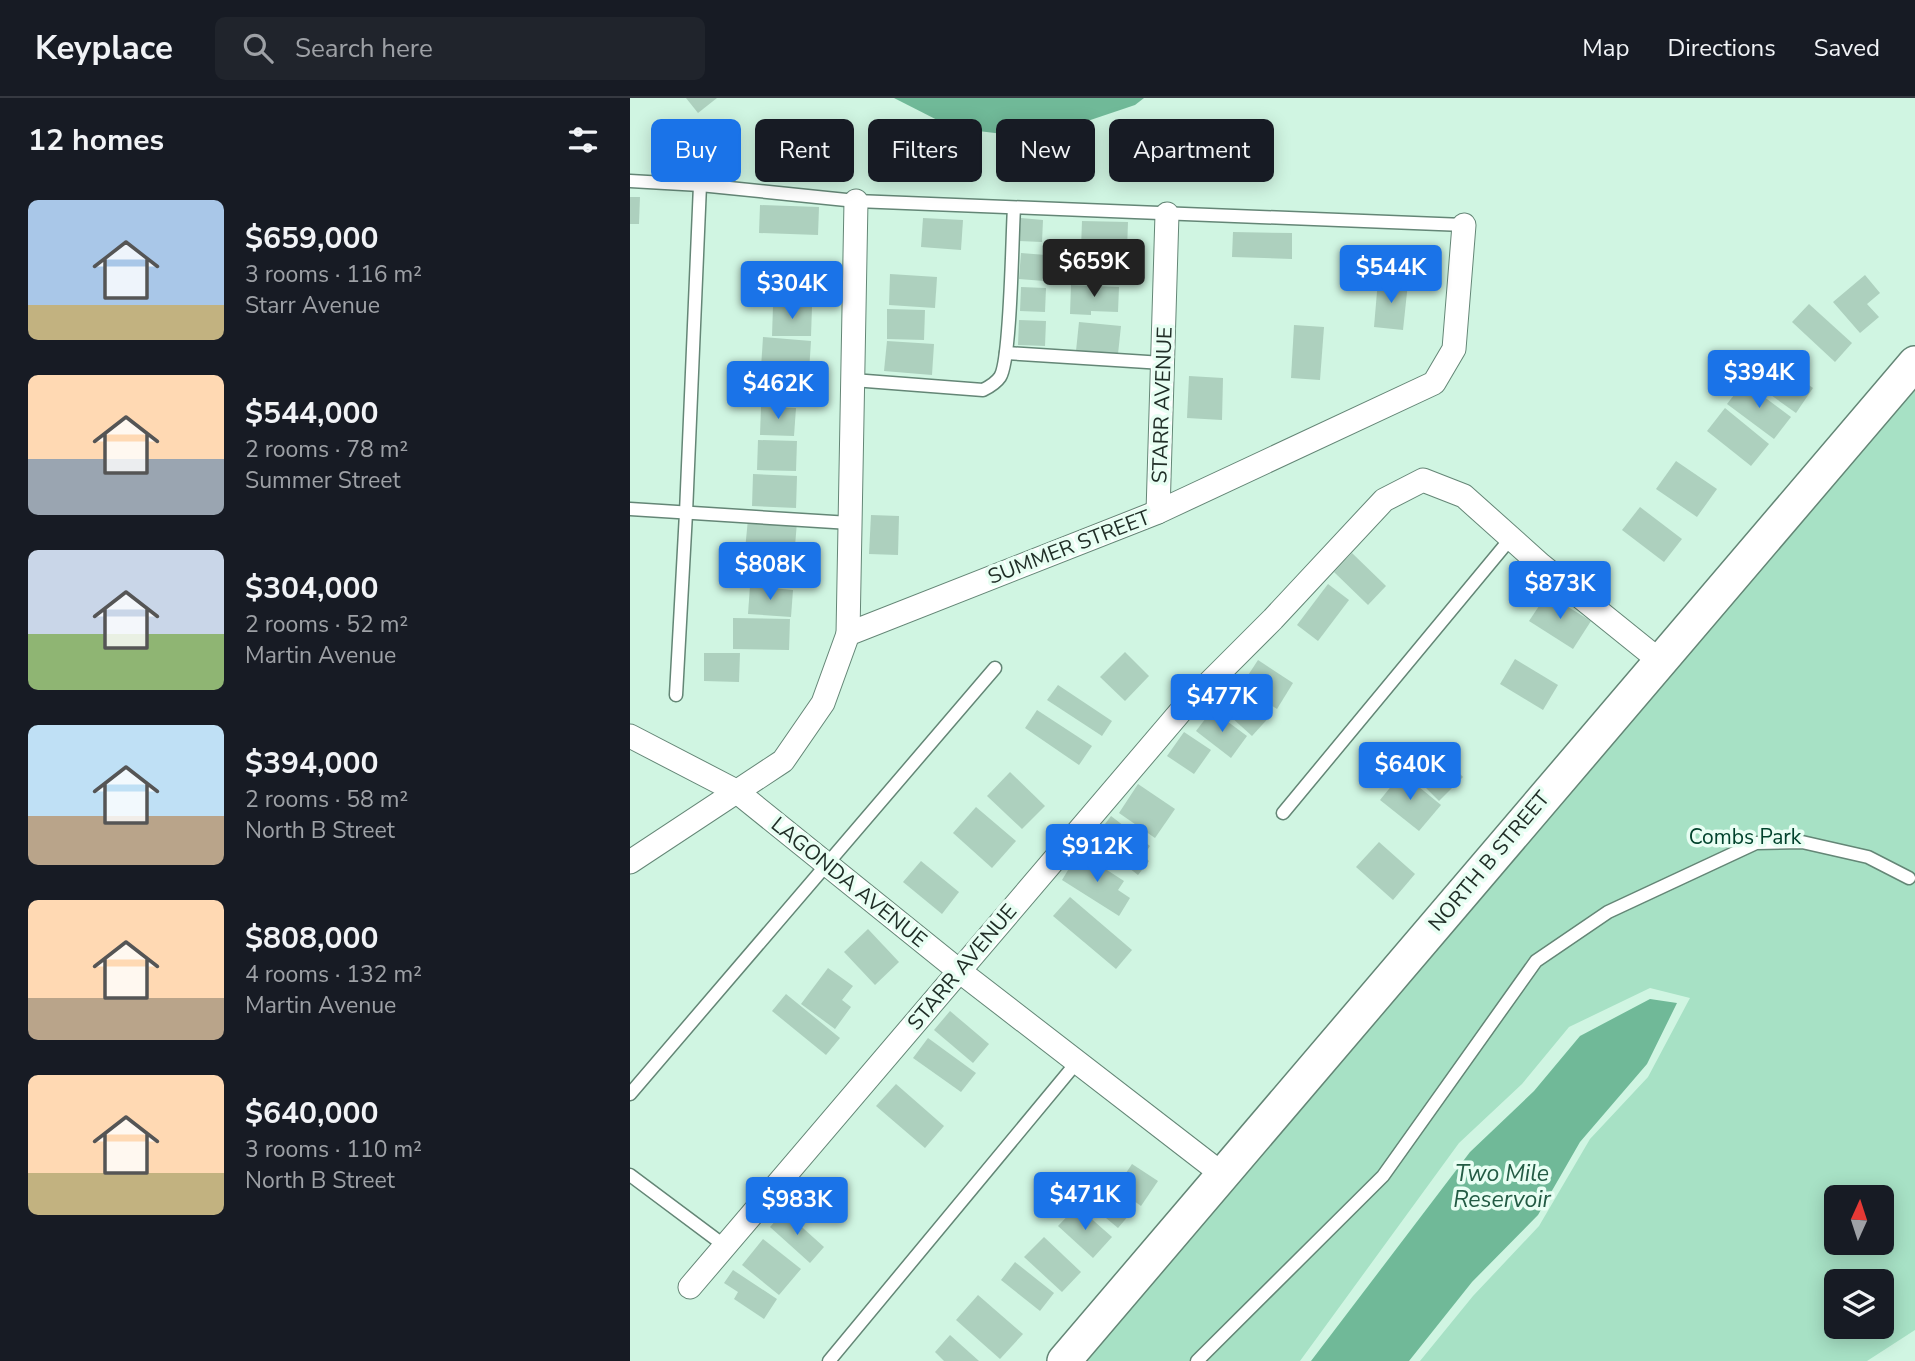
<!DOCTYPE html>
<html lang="en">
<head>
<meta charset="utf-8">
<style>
	body { margin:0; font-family:"Nunito Sans",sans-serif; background:#20242c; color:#f1f3f6; height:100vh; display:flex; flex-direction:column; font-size:26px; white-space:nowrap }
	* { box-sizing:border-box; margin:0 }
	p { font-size:23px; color:#9ea1a6 }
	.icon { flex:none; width:38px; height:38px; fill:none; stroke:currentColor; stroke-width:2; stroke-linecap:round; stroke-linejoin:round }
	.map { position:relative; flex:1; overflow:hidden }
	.sheet { display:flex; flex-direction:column; background:#171b24; width:630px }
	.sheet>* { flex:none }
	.banner { position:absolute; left:21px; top:21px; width:665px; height:63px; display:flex; gap:14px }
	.needle { width:46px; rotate:3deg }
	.controls { position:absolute; left:1194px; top:1087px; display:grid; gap:14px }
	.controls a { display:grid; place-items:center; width:70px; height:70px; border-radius:10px; background:#171b24; box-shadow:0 4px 18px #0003; font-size:35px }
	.price { position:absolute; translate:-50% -60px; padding:0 16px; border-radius:7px; background:#1a73e8; color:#fff; font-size:23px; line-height:46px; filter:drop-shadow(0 2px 4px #0008) }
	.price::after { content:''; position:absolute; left:50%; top:42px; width:21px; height:16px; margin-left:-10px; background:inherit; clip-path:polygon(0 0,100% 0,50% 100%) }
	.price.on { background:#222; color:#fff }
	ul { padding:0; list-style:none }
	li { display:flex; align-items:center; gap:21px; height:175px; padding:0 28px }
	li span { display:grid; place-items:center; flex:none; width:196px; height:140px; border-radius:10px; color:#555 }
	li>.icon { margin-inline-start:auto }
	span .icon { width:84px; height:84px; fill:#fffc; stroke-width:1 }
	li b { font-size:30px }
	h2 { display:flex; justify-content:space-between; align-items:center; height:84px; padding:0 28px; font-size:30px }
	.tag { padding:0 24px; border-radius:10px; background:#171b24; box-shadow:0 4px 18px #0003; font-size:24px; line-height:63px }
	.tag.on { background:#1a73e8; color:#fff }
	header { display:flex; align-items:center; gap:42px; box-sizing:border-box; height:98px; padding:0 35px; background:#171b24; border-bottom:2px solid #363941 }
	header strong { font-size:33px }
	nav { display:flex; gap:38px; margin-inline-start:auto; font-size:24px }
	.search { width:490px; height:63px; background:#20242c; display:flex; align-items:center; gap:18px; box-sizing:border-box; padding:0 24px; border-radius:10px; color:#9ea1a6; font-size:26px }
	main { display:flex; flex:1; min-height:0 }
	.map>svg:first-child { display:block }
	.green { fill:#a7e1c5; fill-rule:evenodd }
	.water { fill:#70b998 }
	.building { fill:#add0be }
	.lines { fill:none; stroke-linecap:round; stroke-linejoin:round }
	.lane-casing { stroke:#648676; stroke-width:15 }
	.street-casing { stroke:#648676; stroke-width:25 }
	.secondary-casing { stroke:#648676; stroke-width:36 }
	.lane { stroke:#fff; stroke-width:12 }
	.street { stroke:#fff; stroke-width:23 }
	.secondary { stroke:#fff; stroke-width:33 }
	.labels { text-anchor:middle; stroke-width:7; stroke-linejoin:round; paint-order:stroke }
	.street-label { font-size:21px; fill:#202e27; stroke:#e8fef3 }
	.park-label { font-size:21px; fill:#01422c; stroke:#e8fef3 }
	.water-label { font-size:23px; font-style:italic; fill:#235b44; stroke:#e8fef3 }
</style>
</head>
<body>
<header>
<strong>Keyplace</strong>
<div class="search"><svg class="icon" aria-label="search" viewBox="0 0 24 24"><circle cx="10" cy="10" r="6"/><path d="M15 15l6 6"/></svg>Search here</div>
<nav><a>Map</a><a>Directions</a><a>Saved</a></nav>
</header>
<main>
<section class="sheet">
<h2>12 homes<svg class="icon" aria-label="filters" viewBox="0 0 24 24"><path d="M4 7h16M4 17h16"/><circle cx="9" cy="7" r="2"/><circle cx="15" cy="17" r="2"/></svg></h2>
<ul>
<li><span style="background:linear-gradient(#a9c7e8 75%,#c2b280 0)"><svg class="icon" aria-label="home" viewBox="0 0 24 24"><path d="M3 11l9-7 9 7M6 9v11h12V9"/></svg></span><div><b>$659,000</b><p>3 rooms · 116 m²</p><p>Starr Avenue</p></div></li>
<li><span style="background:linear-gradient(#ffd9b3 60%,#9aa5b1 0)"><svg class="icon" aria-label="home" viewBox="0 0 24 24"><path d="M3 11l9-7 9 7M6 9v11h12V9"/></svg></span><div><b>$544,000</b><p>2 rooms · 78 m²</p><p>Summer Street</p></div></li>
<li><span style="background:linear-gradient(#c9d6e8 60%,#8fb573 0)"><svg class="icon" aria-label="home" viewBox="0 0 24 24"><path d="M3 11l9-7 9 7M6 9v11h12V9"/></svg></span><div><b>$304,000</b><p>2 rooms · 52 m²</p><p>Martin Avenue</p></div></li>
<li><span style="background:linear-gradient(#bfe0f5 65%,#b9a48a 0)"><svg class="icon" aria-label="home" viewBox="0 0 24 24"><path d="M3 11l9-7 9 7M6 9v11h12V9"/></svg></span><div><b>$394,000</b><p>2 rooms · 58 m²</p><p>North B Street</p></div></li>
<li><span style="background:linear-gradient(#ffd9b3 70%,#b9a48a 0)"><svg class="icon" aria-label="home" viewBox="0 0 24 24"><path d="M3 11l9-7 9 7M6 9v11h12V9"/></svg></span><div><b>$808,000</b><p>4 rooms · 132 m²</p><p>Martin Avenue</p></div></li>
<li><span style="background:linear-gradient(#ffd9b3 70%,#c2b280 0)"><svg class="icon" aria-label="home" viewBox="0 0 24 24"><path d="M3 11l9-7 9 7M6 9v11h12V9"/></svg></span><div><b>$640,000</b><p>3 rooms · 110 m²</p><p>North B Street</p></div></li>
</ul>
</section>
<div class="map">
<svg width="1285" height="1263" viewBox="0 0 1285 1263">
	<rect width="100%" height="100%" fill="#d0f5e2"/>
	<path class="green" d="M 1285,278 L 1285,1232 L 1237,1263 L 790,1263 L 843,1198 L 909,1128 L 960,1041 L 1018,979 L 1060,900 L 1020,890 L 939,929 L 892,986 L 829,1045 L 670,1263 L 447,1263 ZM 1206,1099 L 1251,1099 L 1251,1144 L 1206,1144 ZM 1206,1183 L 1251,1183 L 1251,1228 L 1206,1228 Z"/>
	<g class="water">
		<path d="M 264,0 L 514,0 L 505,7 L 407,40 L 323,30 Z"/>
		<path d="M 1020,901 L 1047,905 L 1017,966 L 950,1044 L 908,1117 L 842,1184 L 779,1263 L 681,1263 L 840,1054 L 904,993 L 950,938 Z"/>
	</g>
	<g class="building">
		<path d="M 56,0 L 87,0 L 68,15 Z"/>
		<path d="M 0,99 L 10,99 L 9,126 L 0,126 Z"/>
		<path d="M 130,107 L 189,109 L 188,137 L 129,135 Z"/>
		<path d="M 293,120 L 333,122 L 331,152 L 291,149 Z"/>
		<path d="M 391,120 L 413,122 L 412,144 L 389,143 Z"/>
		<path d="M 452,123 L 498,124 L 497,152 L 451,150 Z"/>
		<path d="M 603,134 L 662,135 L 662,161 L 602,159 Z"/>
		<path d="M 391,155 L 416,157 L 414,183 L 389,181 Z"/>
		<path d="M 444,155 L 495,157 L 494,182 L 443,181 Z"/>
		<path d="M 132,172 L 185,173 L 185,192 L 160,191 L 160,202 L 132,201 Z"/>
		<path d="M 260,176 L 307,179 L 305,210 L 259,207 Z"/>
		<path d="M 1235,177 L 1250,195 L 1237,206 L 1249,219 L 1230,235 L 1203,204 Z"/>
		<path d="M 748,182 L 778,185 L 773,232 L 744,229 Z"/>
		<path d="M 441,187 L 489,189 L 488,214 L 461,213 L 461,217 L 440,216 Z"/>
		<path d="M 391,189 L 416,190 L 415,214 L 390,213 Z"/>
		<path d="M 1179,206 L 1222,245 L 1205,264 L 1162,224 Z"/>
		<path d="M 143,208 L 182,209 L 181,238 L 142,238 Z"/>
		<path d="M 257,211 L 295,212 L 294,242 L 257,241 Z"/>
		<path d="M 389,222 L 416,223 L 415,248 L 388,247 Z"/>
		<path d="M 449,224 L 491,228 L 488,256 L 446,253 Z"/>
		<path d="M 664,227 L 694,229 L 690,282 L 661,280 Z"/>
		<path d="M 133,239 L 181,243 L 179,274 L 131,270 Z"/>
		<path d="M 257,243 L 304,246 L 302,277 L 254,273 Z"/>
		<path d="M 1134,256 L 1183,290 L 1166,315 L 1117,280 Z"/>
		<path d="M 134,274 L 178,275 L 177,305 L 133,303 Z"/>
		<path d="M 559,278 L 593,280 L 592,322 L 557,320 Z"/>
		<path d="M 1114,284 L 1161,319 L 1144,341 L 1097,306 Z"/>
		<path d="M 131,309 L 166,310 L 164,338 L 130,337 Z"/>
		<path d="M 1095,310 L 1139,346 L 1121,368 L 1077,333 Z"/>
		<path d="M 128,342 L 167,343 L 166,373 L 127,372 Z"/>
		<path d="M 1046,363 L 1087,391 L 1067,419 L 1026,391 Z"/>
		<path d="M 123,376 L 167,378 L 166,410 L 122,408 Z"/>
		<path d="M 1010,409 L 1052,441 L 1034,464 L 992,432 Z"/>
		<path d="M 241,417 L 269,418 L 268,457 L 239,456 Z"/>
		<path d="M 118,421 L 167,424 L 165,448 L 154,447 L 154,454 L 115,452 Z"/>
		<path d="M 722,455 L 756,488 L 738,507 L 704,474 Z"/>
		<path d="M 123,457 L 164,457 L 164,486 L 111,486 L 111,469 L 123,468 Z"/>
		<path d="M 698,486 L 719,502 L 688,543 L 667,527 Z"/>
		<path d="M 120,488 L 163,492 L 161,519 L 118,516 Z"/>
		<path d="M 917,496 L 961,523 L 943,551 L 899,523 Z"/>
		<path d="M 103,520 L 160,521 L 159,552 L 103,551 Z"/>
		<path d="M 495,554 L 519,578 L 495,603 L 470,579 Z"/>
		<path d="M 74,555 L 110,555 L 109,584 L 74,583 Z"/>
		<path d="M 885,561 L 928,587 L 913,612 L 870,586 Z"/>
		<path d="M 628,562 L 663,585 L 647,611 L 611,588 Z"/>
		<path d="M 428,587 L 482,623 L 472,638 L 417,602 Z"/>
		<path d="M 609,587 L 642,616 L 622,638 L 590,609 Z"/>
		<path d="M 407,612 L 462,648 L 449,667 L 395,630 Z"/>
		<path d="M 582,612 L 617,638 L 601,660 L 566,633 Z"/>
		<path d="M 554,634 L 581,652 L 564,676 L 537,658 Z"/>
		<path d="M 799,644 L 833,679 L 809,703 L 775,669 Z"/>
		<path d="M 380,674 L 415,708 L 392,731 L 357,698 Z"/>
		<path d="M 772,675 L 811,707 L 789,733 L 750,702 Z"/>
		<path d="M 508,686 L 545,711 L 525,740 L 489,715 Z"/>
		<path d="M 346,709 L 386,743 L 362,770 L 323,735 Z"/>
		<path d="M 481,718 L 520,748 L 513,758 L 519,763 L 508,777 L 463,742 Z"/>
		<path d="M 749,744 L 785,776 L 763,802 L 726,769 Z"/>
		<path d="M 449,754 L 494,783 L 488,792 L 500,800 L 489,818 L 432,782 Z"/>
		<path d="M 291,763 L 329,794 L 312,816 L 273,784 Z"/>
		<path d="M 440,799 L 502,852 L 486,871 L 423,818 Z"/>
		<path d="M 238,831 L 269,864 L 245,887 L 214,854 Z"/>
		<path d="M 198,870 L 223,888 L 212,902 L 221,909 L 205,931 L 171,906 Z"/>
		<path d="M 156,896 L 210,940 L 196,957 L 142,913 Z"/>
		<path d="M 320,913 L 359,946 L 343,965 L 304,932 Z"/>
		<path d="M 298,940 L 346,975 L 331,994 L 283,960 Z"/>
		<path d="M 266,986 L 314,1028 L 295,1050 L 246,1008 Z"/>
		<path d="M 502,1066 L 528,1083 L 511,1108 L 486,1090 Z"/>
		<path d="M 485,1093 L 505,1110 L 488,1130 L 458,1105 L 466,1096 L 476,1104 Z"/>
		<path d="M 447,1108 L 482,1139 L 463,1160 L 428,1128 Z"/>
		<path d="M 154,1113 L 194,1149 L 180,1165 L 140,1129 Z"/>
		<path d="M 414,1139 L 451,1174 L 432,1194 L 394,1159 Z"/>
		<path d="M 133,1141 L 171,1171 L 149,1197 L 112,1167 Z"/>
		<path d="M 385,1164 L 424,1195 L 410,1213 L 371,1182 Z"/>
		<path d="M 103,1172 L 147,1201 L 134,1221 L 104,1201 L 108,1194 L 94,1185 Z"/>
		<path d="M 348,1197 L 393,1236 L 370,1261 L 326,1222 Z"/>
		<path d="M 320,1237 L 349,1263 L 314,1263 L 305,1254 Z"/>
	</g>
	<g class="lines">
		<g class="lane-casing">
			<g id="lane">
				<path d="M 0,83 L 70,87 L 226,103 L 834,127"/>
				<path d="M 376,255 L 533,265"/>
				<path d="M 223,282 L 353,292 C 359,289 366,285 370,279 C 381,263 382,138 384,110"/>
				<path d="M 0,411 L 220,425"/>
				<path d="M 46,597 L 56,415 L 70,87"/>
				<path d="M 653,715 L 881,440"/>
				<path d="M 0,996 L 365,570"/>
				<path d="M 0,1077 L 95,1148"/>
				<path d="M 199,1263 L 447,964"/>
				<path d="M 567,1263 L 753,1078 L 906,863 L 978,814 L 1126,745 L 1172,744 L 1238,759 L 1279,780"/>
			</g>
		</g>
		<g class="street-casing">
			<g id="street">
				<path d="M 528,414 L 537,116"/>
				<path d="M 218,536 L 226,103"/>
				<path d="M 0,638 L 106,693 L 328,872 L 592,1076"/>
				<path d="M 0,764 L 153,663 L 193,605 L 218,536 L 528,414 L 804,285 L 824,251 L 834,127"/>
				<path d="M 60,1189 L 551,613 L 643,521 L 754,402 L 793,382 L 834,398 L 911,467 L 1030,563"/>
			</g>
		</g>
		<g class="secondary-casing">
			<path id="secondary" d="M 434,1263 L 1285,265"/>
		</g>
		<use href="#lane" class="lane"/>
		<use href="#street" class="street"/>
		<use href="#secondary" class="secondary"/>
	</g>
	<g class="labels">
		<g class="street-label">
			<text transform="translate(532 307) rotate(-88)" y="7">STARR AVENUE</text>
			<text transform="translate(439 449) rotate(-21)" y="7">SUMMER STREET</text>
			<text transform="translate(859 763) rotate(-50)" y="7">NORTH B STREET</text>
			<text transform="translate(219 784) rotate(39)" y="7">LAGONDA AVENUE</text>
			<text transform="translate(332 869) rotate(-50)" y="7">STARR AVENUE</text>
		</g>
		<g class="park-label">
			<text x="1115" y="746">Combs Park</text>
		</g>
		<g class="water-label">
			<text x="872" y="1083">Two Mile<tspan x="872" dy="26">Reservoir</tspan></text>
		</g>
	</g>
</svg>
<div class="controls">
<a><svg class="needle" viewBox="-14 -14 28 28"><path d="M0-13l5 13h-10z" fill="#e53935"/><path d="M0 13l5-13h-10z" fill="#9ea1a6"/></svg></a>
<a><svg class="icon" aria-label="layers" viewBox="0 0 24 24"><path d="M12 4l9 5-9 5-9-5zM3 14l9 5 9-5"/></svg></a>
</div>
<b class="price on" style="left:464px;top:201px">$659K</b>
<b class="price" style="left:761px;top:207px">$544K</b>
<b class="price" style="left:162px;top:223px">$304K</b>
<b class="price" style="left:1129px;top:312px">$394K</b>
<b class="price" style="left:148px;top:323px">$462K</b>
<b class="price" style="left:140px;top:504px">$808K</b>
<b class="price" style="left:930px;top:523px">$873K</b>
<b class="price" style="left:592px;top:636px">$477K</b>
<b class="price" style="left:780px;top:704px">$640K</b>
<b class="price" style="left:467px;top:786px">$912K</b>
<b class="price" style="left:455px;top:1134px">$471K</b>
<b class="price" style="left:167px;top:1139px">$983K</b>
<div class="banner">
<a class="tag on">Buy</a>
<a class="tag">Rent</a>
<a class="tag">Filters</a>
<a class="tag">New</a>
<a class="tag">Apartment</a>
</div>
</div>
</main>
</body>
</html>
